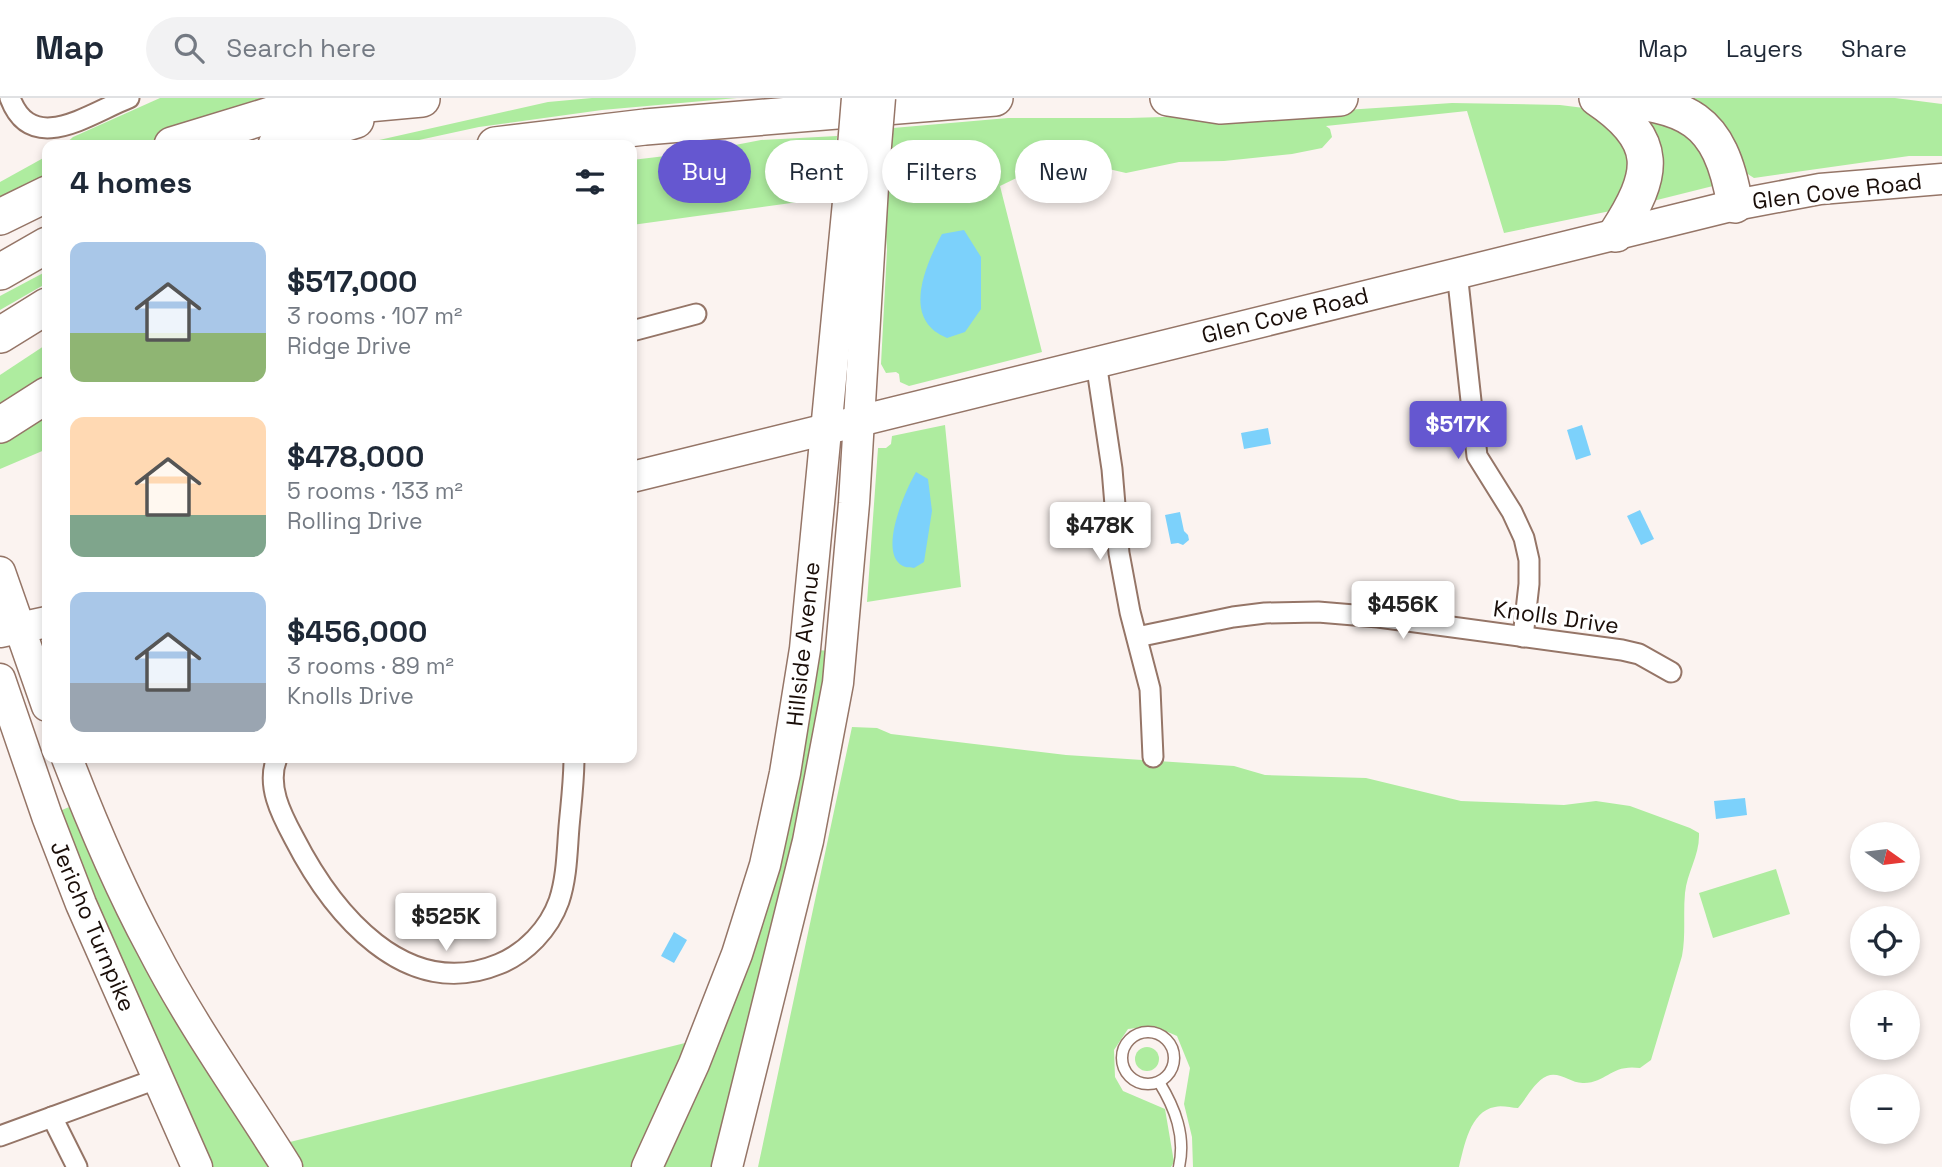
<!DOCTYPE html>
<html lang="en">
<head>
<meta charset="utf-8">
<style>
	body { margin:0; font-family:"Space Grotesk",sans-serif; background:#f2f2f3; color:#1f2937; height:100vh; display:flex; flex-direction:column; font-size:26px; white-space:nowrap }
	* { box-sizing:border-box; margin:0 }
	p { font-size:23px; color:#747a83 }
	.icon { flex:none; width:38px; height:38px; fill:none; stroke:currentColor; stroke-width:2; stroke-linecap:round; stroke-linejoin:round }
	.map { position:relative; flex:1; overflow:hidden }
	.panel { position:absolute; left:42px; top:42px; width:595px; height:623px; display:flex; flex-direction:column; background:#fff; border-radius:14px; box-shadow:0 4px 10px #0003 }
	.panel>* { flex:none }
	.banner { position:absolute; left:658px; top:42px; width:665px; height:63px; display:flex; gap:14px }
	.needle { width:46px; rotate:104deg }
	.controls { position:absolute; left:1850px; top:724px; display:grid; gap:14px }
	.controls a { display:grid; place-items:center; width:70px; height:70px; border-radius:50%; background:#fff; box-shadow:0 4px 10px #0003; font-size:35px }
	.price { position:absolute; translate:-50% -60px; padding:0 16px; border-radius:7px; background:#fff; color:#222; font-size:23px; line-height:46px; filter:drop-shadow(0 2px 4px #0008) }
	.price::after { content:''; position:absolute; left:50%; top:42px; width:21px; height:16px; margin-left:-10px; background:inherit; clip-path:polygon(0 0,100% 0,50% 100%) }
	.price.selected { background:#6557d0; color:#fff }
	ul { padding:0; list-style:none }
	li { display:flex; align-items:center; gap:21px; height:175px; padding:0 28px }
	li span { display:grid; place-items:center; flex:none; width:196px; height:140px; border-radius:14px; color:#555 }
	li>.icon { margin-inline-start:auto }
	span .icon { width:84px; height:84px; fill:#fffc; stroke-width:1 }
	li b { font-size:30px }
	h2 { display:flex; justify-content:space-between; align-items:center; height:84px; padding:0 28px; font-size:30px }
	.tag { padding:0 24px; border-radius:32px; background:#fff; box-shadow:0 4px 10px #0003; font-size:24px; line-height:63px }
	.tag.selected { background:#6557d0; color:#fff }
	header { display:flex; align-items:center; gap:42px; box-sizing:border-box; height:98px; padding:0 35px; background:#fff; border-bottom:2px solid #e0e1e3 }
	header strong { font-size:33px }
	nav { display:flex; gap:38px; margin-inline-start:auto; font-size:24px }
	.search { width:490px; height:63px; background:#f2f2f3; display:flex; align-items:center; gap:18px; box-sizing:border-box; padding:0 24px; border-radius:38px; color:#747a83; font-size:26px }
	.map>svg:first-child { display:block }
	.green { fill:#aeec9f }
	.water { fill:#7cd1fb }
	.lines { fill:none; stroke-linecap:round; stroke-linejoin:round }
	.service-casing { stroke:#957567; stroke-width:13 }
	.minor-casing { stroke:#957567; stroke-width:23 }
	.primary-casing { stroke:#957567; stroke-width:33 }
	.motorway-casing { stroke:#957567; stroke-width:38 }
	.service { stroke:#fff; stroke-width:10 }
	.minor { stroke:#fff; stroke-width:19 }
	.primary { stroke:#fff; stroke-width:30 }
	.motorway { stroke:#fff; stroke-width:35 }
	.primary-bridge-casing { stroke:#957567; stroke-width:33; stroke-linecap:butt }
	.primary-bridge { stroke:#fff; stroke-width:30 }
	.labels { text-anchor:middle; stroke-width:6; stroke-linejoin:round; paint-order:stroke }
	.street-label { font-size:23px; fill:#1a0e09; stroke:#fff }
</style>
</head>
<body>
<header>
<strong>Map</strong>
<div class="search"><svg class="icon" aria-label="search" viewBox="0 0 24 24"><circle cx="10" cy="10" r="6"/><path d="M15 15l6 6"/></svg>Search here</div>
<nav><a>Map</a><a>Layers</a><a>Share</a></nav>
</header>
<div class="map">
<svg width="1942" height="1069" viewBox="0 0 1942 1069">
	<rect width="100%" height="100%" fill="#fbf3f0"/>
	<g class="green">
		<path d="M 160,0 L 296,0 L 141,47 L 64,47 L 73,39 Z"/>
		<path d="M 592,0 L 737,0 L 602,12 L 479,29 L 396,47 L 357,47 L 548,4 Z"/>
		<path d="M 1659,0 L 1895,0 L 1942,6 L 1942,58 L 1909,58 L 1754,80 L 1743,73 Z"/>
		<path d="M 1452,5 L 1560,7 L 1592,11 L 1635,62 L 1620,111 L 1504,135 L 1467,13 L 1326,28 L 1330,31 L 1332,39 L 1322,50 L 1292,56 L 1224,63 L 1179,64 L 1126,75 L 1087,66 L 1035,71 L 1000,88 L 1042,254 L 909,288 L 900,284 L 899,276 L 896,274 L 886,275 L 881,266 L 887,152 L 884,103 L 893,30 L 1008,20 L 1129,20 L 1300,15 Z"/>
		<path d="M 1649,11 L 1696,32 L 1721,86 L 1653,103 L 1642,24 Z"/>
		<path d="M 837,38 L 834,70 L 835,99 L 632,127 L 632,62 L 699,54 L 761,42 Z"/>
		<path d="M 47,58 L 47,84 L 0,107 L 0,84 Z"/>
		<path d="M 47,173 L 47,185 L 0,212 L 0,198 Z"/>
		<path d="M 47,246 L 47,288 L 0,317 L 0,277 Z"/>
		<path d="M 47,315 L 47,351 L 0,371 L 0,341 Z"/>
		<path d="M 945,327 L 961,489 L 867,504 L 878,350 L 886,350 L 891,346 L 892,338 Z"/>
		<path d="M 805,551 L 842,554 L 727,1069 L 197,1069 L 47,718 L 84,703 L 274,1048 L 705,940 L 715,915 Z"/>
		<path d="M 852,629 L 877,630 L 891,636 L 1066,657 L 1234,668 L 1265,677 L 1366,680 L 1461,703 L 1564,707 L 1596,703 L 1630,708 L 1690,730 L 1699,735 C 1700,757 1687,774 1685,795 C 1683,816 1686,837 1682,858 L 1651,962 L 1640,970 C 1611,966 1608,984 1584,985 C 1571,986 1560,973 1547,978 C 1535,983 1526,1001 1518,1010 C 1511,1010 1502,1007 1495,1009 C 1470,1013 1464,1049 1459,1069 L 1193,1069 L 1192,1039 L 1184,1006 L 1190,970 L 1177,938 L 1154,928 L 1128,931 L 1114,952 L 1115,979 L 1123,993 L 1165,1011 L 1174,1064 L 1171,1069 L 758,1069 Z"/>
		<path d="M 1776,771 L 1790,816 L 1713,840 L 1699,795 Z"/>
		<circle cx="1147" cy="961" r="12"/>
	</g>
	<g class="water">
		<path d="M 964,132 L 981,159 L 981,211 L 965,234 L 947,240 C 901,222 925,168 942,136 Z"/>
		<path d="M 1582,327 L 1591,357 L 1576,362 L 1567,332 Z"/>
		<path d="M 1268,330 L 1271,346 L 1244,351 L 1241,335 Z"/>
		<path d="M 916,374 L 928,381 L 932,413 L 924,464 L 914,470 C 911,469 906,470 903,468 C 877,455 906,391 916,374 Z"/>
		<path d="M 1640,412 L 1654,441 L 1641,447 L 1627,418 Z"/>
		<path d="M 1180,414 L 1184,433 L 1188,437 L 1189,442 L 1183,447 L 1178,445 L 1171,446 L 1165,417 Z"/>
		<path d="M 1745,700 L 1747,717 L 1716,721 L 1714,703 Z"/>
		<path d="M 674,834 L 687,842 L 674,865 L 661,858 Z"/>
	</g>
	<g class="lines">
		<g class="service-casing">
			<g id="service">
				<circle cx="1148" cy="960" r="26"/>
				<path d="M 1159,984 C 1175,1010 1186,1038 1179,1069"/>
			</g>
		</g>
		<g class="minor-casing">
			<g id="minor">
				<path d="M 10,0 C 32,59 90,15 129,0"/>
				<path d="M 1457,174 L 1477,358 L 1512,414 L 1524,440 L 1529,462 L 1529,486 L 1523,539"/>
				<path d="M 632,233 L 696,216"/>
				<path d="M 1096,264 L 1112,371 L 1119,455 L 1130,514 L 1150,591 L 1153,659"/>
				<path d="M 1137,539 L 1233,519 L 1265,515 L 1318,514 L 1378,519 L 1622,552 L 1639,556 L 1671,574"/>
				<path d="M 277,660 C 266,687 281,716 294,740 C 332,814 405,905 499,866 C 526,855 549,831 559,803 C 567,779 567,753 569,729 C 571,706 574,683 574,660"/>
				<path d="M 52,1019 L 77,1069"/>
				<path d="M 0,1038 L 159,980"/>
			</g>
		</g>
		<g class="primary-casing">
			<g id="primary">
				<path d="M 632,379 L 1735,107 L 1820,91 L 1942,81"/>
				<path d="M 0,474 L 47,608"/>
				<path d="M 0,534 L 47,524"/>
				<path d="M 0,581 L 47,718 L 81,806 L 197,1069"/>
				<path d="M 67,660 C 92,725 119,789 152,850 C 191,926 242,997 287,1069"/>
				<path d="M 647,1069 L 694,966 L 737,856 L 765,767 L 785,675 L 805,551 L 851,73"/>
				<path d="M 727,1069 L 808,743 L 838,585 L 854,405 L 874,72"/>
			</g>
		</g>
		<g class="motorway-casing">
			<g id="motorway">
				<path d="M 1168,0 L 1220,8 L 1340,0"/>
				<path d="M 1597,0 C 1661,43 1655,76 1616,136"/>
				<path d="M 1604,0 C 1687,7 1720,18 1735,107"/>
				<path d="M 172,47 L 280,14 L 422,1"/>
				<path d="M 276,47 L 356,22"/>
				<path d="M 495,47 L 645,29 L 995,0"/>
				<path d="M 0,119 L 47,96"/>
				<path d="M 0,174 L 47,147"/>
				<path d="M 0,237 L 47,208"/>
				<path d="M 0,327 L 47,297"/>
			</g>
		</g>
		<use href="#service" class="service"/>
		<use href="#minor" class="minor"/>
		<use href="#primary" class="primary"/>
		<use href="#motorway" class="motorway"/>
		<g class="primary-bridge-casing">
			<g id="primary-bridge">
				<path d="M 874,72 L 880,0"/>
				<path d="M 851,73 L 857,0"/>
			</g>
		</g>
		<use href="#primary-bridge" class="primary-bridge"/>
	</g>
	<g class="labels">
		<g class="street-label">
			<text transform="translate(1837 93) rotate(-7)" y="8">Glen Cove Road</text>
			<text transform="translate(1285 217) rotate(-14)" y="8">Glen Cove Road</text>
			<text transform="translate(1556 519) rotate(8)" y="8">Knolls Drive</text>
			<text transform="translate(803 546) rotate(-84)" y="8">Hillside Avenue</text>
			<text transform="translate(93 828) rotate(67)" y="8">Jericho Turnpike</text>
		</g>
	</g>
</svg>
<div class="controls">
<a><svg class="needle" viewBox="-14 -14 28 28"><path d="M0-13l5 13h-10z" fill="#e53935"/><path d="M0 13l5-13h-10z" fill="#747a83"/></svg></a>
<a><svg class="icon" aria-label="locate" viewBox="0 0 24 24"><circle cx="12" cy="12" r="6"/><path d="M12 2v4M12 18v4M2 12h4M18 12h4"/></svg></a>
<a>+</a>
<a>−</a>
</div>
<b class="price selected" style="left:1458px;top:363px">$517K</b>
<b class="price" style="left:1100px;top:464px">$478K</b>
<b class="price" style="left:1403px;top:543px">$456K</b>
<b class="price" style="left:446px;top:855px">$525K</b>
<div class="banner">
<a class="tag selected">Buy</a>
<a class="tag">Rent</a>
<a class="tag">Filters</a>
<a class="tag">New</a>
</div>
<section class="panel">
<h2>4 homes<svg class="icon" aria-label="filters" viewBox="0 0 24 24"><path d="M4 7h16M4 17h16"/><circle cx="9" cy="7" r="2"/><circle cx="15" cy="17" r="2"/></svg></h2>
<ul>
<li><span style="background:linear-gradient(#a9c7e8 65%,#8fb573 0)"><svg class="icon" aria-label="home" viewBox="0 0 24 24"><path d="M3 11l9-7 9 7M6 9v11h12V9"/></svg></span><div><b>$517,000</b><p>3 rooms · 107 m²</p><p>Ridge Drive</p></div></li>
<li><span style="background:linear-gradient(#ffd9b3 70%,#7fa58c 0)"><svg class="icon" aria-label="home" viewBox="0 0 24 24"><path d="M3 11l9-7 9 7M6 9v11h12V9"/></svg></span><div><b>$478,000</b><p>5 rooms · 133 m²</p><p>Rolling Drive</p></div></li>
<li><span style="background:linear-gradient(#a9c7e8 65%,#9aa5b1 0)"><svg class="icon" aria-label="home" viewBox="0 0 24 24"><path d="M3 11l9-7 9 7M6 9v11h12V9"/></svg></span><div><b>$456,000</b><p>3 rooms · 89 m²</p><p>Knolls Drive</p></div></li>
</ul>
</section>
</div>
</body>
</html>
